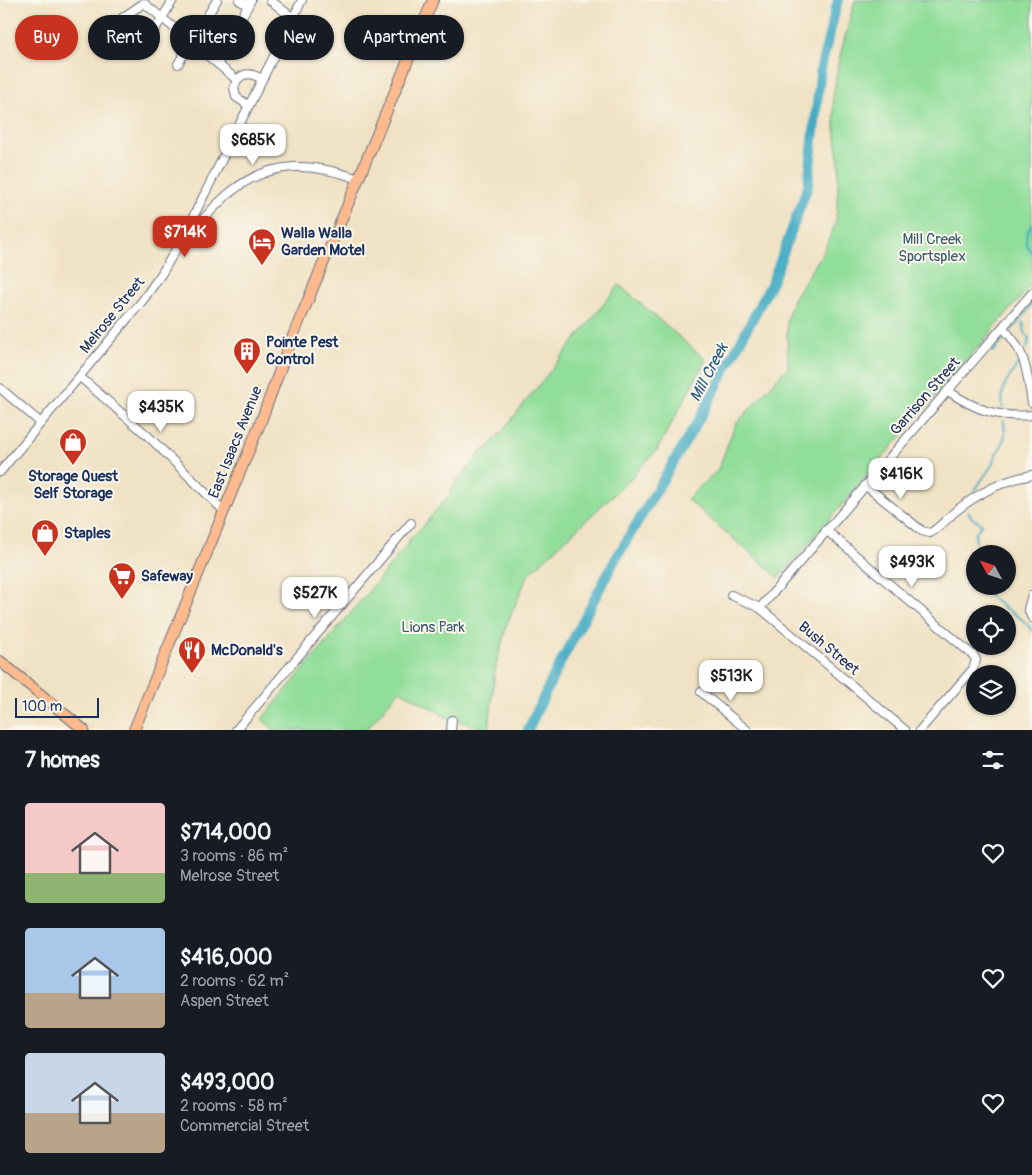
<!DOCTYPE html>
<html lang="en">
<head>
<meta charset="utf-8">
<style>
	body { margin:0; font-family:Pangolin,sans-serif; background:#20242c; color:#f1f3f6; height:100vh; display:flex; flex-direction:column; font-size:19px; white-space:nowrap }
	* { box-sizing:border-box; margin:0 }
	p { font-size:16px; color:#9ea1a6 }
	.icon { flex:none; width:28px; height:28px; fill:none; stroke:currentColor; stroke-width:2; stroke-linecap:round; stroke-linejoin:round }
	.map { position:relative; height:730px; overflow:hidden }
	.details { display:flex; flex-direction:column; background:#171b24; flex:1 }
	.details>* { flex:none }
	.guide { position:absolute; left:15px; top:15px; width:500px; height:45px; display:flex; gap:10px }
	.needle { width:32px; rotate:310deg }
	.fabs { position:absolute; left:966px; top:545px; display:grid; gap:10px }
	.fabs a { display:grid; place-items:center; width:50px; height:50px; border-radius:50%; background:#171b24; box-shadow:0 1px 4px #0004; font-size:25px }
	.scale { position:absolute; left:15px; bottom:12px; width:84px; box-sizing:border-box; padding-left:5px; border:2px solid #1b2f5e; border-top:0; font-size:14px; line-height:18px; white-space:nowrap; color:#1b2f5e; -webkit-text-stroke:4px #fbf7ec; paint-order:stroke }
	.price { position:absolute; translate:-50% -42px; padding:0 11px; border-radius:10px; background:#fff; color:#222; font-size:16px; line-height:32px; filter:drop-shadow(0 1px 2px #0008) }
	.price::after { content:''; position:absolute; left:50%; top:30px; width:15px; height:11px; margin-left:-8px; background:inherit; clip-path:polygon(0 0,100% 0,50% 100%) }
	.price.active { background:#c8321e; color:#fff }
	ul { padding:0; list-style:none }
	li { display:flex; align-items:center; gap:15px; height:125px; padding:0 25px }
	li span { display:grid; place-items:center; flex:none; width:140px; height:100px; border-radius:5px; color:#555 }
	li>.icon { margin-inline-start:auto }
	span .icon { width:60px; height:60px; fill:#fffc; stroke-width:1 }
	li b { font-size:21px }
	h2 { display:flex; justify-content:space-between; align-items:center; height:60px; padding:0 25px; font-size:21px }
	.pill { padding:0 18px; border-radius:22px; background:#171b24; box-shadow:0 1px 4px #0004; font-size:18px; line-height:45px }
	.pill.active { background:#c8321e; color:#fff }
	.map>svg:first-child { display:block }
	.green { fill:#91de9a; stroke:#56867c }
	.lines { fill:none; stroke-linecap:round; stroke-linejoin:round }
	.stream { stroke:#44acc4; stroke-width:2 }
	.river { stroke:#44acc4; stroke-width:10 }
	.minor-casing { stroke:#666e82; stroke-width:10 }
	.major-casing { stroke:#666e82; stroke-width:12 }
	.minor { stroke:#fff; stroke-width:8 }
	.major { stroke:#fcba8e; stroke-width:10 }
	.labels { text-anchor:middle; stroke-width:4; stroke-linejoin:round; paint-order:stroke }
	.poi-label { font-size:15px; font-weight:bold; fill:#1b2f5e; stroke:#fbf7ec; text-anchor:start }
	.park-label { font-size:15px; fill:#385b6d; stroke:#fbf7ec }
	.street-label { font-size:15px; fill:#1b2f5e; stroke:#fbf7ec }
	.water-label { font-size:16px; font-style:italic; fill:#295b82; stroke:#fbf7ec }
</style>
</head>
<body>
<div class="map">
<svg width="1032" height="730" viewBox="0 0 1032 730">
	<rect width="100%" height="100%" fill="#fbf7ec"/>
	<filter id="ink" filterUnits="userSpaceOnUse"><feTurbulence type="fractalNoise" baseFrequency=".02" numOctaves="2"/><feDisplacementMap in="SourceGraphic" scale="10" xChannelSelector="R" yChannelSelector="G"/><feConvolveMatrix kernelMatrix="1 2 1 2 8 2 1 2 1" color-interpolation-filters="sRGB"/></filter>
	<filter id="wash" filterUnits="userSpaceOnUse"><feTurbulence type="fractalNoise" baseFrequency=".0096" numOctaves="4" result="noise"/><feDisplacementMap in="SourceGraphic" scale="20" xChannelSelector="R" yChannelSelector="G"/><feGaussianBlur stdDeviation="1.12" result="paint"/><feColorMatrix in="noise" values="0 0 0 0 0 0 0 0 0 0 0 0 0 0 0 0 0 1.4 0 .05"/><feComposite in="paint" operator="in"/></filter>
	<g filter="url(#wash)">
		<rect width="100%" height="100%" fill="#f0e2c4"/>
		<g class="green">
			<path d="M 855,0 L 1032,0 L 1032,284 L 779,578 L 687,499 L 718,470 L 735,425 L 788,367 L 787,319 L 793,299 L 824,251 L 836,222 L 839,166 L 834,116 L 833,96 L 839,59 Z"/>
			<path d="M 619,285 L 706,360 L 657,450 L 632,477 L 528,575 L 507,624 L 495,670 L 489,730 L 448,718 L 400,690 L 366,730 L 274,730 L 262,719 L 409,543 L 407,542 L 424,525 L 451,492 L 450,489 L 484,449 L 486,450 L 503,430 Z"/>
		</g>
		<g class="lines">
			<g class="stream">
				<path d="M 1032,224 C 1025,234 1023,244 1032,253"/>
				<path d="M 1024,316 L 1032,303"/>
				<path d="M 1023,323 L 1025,333 L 1029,338 L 1027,349"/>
				<path d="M 1012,330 L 1022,317"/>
				<path d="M 993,352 L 1006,337"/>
				<path d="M 1003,407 C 999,385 1009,380 1019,362"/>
				<path d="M 975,490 L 992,465 L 995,456 L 1002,445 L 1005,435 L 1004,421"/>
				<path d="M 968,511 L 972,518 L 982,524 L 975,533 L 977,554"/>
				<path d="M 984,586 C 995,610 1022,612 1032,631"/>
			</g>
			<path class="river" d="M 528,730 L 553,677 L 615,560 L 701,416 L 773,280 L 808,186 L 821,67 L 838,0"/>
		</g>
	</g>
	<g filter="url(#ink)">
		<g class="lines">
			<g class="minor-casing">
				<g id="minor">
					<path d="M 239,0 L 248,6"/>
					<path d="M 270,0 L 293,18"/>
					<path d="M 122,18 L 144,3 L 237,80 L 234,87 L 236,97 L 248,105"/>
					<path d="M 150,38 L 173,0"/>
					<path d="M 217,63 L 251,0"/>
					<path d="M 178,64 L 217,0"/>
					<path d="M 237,80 C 245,71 253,74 262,79"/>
					<path d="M 184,241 C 199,224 214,205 232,191 C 273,159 313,163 359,179"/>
					<path d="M 1003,328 C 1026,351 1027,372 1032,403"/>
					<path d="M 80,377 L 148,436 L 223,510"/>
					<path d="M 0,388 L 41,423"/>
					<path d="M 948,391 C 976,410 998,418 1032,415"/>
					<path d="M 0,472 L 143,300 L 162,273 L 182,239 L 302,0"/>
					<path d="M 865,485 L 922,531 L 930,533 C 940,528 948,517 957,510 C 979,493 1004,480 1032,475"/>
					<path d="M 826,530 L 974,656 L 976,660 L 973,669 L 920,730"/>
					<path d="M 731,595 L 760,608 L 905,730"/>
					<path d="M 1032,595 L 1028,609 L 1032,618"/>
					<path d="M 760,608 L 1032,293"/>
					<path d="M 701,692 L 747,730"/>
					<path d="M 236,730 L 411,523"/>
					<path d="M 451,730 L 452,720"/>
				</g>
			</g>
			<g class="major-casing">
				<g id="major">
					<path d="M 0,661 L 84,730"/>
					<path d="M 134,730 L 261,421 L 288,348 L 433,0"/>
				</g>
			</g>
			<use href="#minor" class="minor"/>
			<use href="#major" class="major"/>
		</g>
	</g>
	<defs>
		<g id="hotel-pin" transform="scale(1.4375)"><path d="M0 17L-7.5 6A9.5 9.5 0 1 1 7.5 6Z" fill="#c8321e" stroke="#fbf7ec"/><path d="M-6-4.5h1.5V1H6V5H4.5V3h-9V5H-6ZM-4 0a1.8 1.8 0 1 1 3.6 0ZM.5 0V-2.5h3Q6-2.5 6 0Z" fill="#fff"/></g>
		<g id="building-pin" transform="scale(1.4375)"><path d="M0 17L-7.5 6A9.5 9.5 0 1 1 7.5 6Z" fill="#c8321e" stroke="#fbf7ec"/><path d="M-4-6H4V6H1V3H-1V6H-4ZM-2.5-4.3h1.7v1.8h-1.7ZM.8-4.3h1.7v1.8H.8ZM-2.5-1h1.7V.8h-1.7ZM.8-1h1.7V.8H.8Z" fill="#fff"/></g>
		<g id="shop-pin" transform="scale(1.4375)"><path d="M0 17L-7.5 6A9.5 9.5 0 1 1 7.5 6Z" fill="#c8321e" stroke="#fbf7ec"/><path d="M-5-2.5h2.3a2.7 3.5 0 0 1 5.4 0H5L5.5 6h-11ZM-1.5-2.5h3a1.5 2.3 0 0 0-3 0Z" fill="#fff"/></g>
		<g id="supermarket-pin" transform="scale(1.4375)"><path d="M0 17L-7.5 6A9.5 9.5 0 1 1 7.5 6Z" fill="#c8321e" stroke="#fbf7ec"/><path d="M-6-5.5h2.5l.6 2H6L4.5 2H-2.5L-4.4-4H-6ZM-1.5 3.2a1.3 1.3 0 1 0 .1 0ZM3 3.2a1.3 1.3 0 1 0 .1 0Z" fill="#fff"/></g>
		<g id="restaurant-pin" transform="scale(1.4375)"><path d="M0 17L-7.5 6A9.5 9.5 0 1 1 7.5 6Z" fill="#c8321e" stroke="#fbf7ec"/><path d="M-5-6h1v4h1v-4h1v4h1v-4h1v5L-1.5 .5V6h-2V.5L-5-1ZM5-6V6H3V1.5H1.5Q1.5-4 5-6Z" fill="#fff"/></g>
	</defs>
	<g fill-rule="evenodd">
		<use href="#hotel-pin" x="262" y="242"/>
		<use href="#building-pin" x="247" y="351"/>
		<use href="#shop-pin" x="73" y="442"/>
		<use href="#shop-pin" x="45" y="533"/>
		<use href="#supermarket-pin" x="122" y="576"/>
		<use href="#restaurant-pin" x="192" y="650"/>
	</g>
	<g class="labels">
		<g class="poi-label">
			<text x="281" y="238">Walla Walla<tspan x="281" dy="17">Garden Motel</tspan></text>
			<text x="266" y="347">Pointe Pest<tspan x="266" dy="17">Control</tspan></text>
			<text x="73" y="481" text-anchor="middle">Storage Quest<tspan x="73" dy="17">Self Storage</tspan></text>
			<text x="64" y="538">Staples</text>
			<text x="141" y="581">Safeway</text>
			<text x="211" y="655">McDonald's</text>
		</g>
		<g class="park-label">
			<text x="932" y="244">Mill Creek<tspan x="932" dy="17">Sportsplex</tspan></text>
			<text x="433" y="632">Lions Park</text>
		</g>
		<g class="street-label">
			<text transform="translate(112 315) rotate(-51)" y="5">Melrose Street</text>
			<text transform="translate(925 396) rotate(-49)" y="5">Garrison Street</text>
			<text transform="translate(235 442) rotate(-68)" y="5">East Isaacs Avenue</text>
			<text transform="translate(829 648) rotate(40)" y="5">Bush Street</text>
		</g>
		<g class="water-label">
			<text transform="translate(708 372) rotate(-62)" y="6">Mill Creek</text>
		</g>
	</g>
</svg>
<div class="fabs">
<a><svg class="needle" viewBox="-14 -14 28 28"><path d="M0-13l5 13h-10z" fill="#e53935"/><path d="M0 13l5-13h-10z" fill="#9ea1a6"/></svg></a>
<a><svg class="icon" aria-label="locate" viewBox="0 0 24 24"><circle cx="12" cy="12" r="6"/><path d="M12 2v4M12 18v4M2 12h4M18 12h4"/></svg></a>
<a><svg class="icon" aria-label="layers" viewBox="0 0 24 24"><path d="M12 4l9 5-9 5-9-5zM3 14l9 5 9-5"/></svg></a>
</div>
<div class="scale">100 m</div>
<b class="price" style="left:253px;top:166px">$685K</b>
<b class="price active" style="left:185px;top:258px">$714K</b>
<b class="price" style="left:161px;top:433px">$435K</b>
<b class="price" style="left:901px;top:500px">$416K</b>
<b class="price" style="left:912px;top:588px">$493K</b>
<b class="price" style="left:315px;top:619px">$527K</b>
<b class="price" style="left:731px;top:702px">$513K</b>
<div class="guide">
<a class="pill active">Buy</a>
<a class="pill">Rent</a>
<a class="pill">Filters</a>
<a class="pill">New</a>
<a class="pill">Apartment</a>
</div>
</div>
<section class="details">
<h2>7 homes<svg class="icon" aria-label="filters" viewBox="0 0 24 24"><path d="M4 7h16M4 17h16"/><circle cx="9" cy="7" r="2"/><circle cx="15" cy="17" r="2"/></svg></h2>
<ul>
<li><span style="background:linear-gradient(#f6c9c9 70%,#8fb573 0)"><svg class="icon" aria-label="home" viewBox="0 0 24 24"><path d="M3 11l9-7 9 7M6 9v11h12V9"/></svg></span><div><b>$714,000</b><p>3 rooms · 86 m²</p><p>Melrose Street</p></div><svg class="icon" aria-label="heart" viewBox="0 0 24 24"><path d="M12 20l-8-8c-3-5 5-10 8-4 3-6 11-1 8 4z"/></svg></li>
<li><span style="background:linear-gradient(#a9c7e8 65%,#b9a48a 0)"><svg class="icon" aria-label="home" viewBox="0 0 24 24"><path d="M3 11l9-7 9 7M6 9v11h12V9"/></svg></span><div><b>$416,000</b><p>2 rooms · 62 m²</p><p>Aspen Street</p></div><svg class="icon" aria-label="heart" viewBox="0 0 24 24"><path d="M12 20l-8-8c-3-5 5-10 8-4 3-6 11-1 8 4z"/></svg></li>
<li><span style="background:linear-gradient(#c9d6e8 60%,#b9a48a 0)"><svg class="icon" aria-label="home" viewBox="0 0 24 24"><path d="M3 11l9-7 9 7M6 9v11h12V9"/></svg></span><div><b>$493,000</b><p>2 rooms · 58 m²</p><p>Commercial Street</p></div><svg class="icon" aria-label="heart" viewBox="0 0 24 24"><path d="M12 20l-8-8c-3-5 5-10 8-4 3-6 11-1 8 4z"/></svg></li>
</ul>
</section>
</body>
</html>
